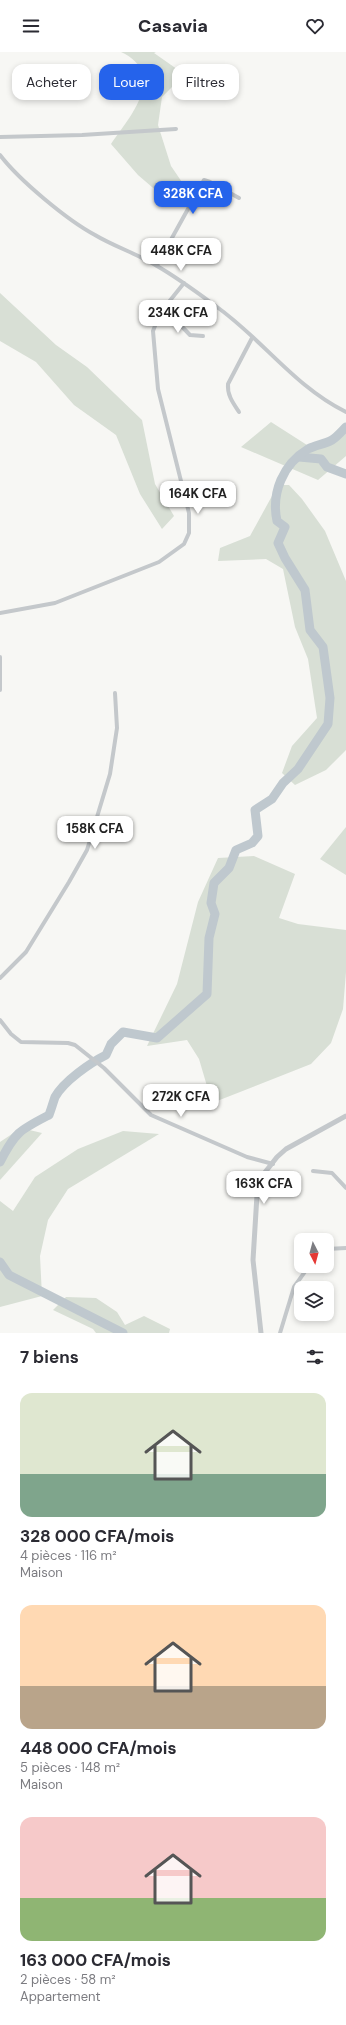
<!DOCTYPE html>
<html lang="fr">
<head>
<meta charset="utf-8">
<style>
	body { margin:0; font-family:"DM Sans",sans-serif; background:#f2f2f3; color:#2b2b33; height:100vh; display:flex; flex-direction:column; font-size:15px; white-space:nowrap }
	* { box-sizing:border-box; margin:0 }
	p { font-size:13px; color:#7c7c81 }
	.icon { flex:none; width:22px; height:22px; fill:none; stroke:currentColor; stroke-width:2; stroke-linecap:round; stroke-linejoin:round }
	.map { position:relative; height:1281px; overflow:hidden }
	.details { display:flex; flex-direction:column; background:#fff; flex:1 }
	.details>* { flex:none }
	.hud { position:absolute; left:12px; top:12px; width:322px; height:36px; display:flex; gap:8px }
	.needle { width:26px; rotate:174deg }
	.tools { position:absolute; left:294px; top:1181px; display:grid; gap:8px }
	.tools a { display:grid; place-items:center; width:40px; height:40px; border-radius:8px; background:#fff; box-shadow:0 2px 6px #0003; font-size:20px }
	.price { position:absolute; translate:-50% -34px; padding:0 9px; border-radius:8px; background:#fff; color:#222; font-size:13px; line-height:26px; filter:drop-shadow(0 1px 2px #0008) }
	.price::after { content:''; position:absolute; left:50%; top:24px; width:12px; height:9px; margin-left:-6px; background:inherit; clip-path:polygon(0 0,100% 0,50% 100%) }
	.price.current { background:#2563eb; color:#fff }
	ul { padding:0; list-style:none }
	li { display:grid; align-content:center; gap:8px; height:212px; padding:0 20px }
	li span { display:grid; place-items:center; height:124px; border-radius:12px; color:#555 }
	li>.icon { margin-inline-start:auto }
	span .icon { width:72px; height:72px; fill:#fffc; stroke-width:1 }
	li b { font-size:17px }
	h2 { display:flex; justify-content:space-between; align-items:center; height:48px; padding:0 20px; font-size:17px }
	.chip { padding:0 14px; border-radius:12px; background:#fff; box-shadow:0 2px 6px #0003; font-size:14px; line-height:36px }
	.chip.current { background:#2563eb; color:#fff }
	header { display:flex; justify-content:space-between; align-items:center; height:52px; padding:0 20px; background:#fff; font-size:18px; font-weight:800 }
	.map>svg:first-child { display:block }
	.green { fill:#d8dfd5 }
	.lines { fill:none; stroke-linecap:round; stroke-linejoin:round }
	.river { stroke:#bfc8ce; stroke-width:9 }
	.minor { stroke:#c4c8cb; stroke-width:4 }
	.tertiary { stroke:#c4c8cb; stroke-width:5 }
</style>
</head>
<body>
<header><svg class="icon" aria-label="menu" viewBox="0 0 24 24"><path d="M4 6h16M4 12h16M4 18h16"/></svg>Casavia<svg class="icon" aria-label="heart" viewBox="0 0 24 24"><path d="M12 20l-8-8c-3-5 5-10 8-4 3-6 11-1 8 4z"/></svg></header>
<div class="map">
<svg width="346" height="1281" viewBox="0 0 346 1281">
	<rect width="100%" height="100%" fill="#f7f7f4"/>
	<g class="green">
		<path d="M 121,0 L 156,0 L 154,1 L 184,22 L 186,34 L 172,35 L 162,45 L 158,73 L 171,114 L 188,139 L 179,147 L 159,141 L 138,123 L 111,92 C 130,65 168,22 121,0 Z"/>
		<path d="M 0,241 L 56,293 L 87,315 L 142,368 L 155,432 L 174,464 L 162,477 L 140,442 L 116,383 L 74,353 L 36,310 L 0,289 Z"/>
		<path d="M 271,370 L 307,393 L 338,384 L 346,371 L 346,404 L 318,428 L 241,395 Z"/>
		<path d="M 278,433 L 289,433 L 302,447 L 325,479 L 346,529 L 346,698 L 326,718 L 295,733 L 282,721 L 292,694 L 317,666 L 308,607 L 295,575 L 283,517 L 266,507 L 218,509 L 220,496 L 250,484 Z"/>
		<path d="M 346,775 L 346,823 L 320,807 Z"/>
		<path d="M 254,804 L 295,822 L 279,866 L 298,872 L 346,878 L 346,920 L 343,957 L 331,991 L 311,1012 L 212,1051 L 199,1007 L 187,988 L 147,994 L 177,932 L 198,850 L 218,806 Z"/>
		<path d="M 21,1076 L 42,1081 L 0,1128 L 0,1090 Z"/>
		<path d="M 123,1079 L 159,1082 L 68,1137 L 48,1168 L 40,1204 L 42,1244 L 0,1255 L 0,1149 L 13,1159 L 35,1125 L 78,1097 Z"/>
		<path d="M 66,1245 L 96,1246 L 117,1260 L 125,1273 L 144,1264 L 170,1277 L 169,1281 L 96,1281 L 93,1277 L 53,1258 Z"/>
	</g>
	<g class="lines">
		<g class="river">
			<path d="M 299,405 L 321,407 L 327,415 L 346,422"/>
			<path d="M 0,1110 C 15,1080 20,1078 49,1063 C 51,1058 53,1051 55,1045 C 64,1029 90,1011 106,1003 L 111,992 L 123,980 L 157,986 L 207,942 L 209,886 L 215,862 L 211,851 L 214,831 L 229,816 L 236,798 L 252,791 L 258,784 L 255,758 L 272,747 L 283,731 L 298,717 L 328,672 L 330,646 L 323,595 L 310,578 L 305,538 L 285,506 L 278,491 L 285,475 L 277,469 C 271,441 283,412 308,397 C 316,393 325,392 332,388 C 337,385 342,379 346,375"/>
			<path d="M 0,1210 L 9,1223 L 123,1281"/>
		</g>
		<g class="minor">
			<path d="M 0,85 L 82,83 L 176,77"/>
			<path d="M 0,103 C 19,128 67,168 95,183 C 115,195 138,202 157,214 C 178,226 198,241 217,255 C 263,288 295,335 346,360"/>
			<path d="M 157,213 L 204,128 L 210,130 L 239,146"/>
			<path d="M 164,256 L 190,283 L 203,284"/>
			<path d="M 239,360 C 233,351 227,343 228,332 L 252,286"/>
			<path d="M 0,561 L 55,551 L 159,510 L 184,492 L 189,481 L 189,461 L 158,337 L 153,279 L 160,261 L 184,231"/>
			<path d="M 0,605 L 0,638"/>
			<path d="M 0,926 L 26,900 L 69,830 L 87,798 L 110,722 L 117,676 L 115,641"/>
			<path d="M 0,968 L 11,982 L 21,990 L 68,991 L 75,993 L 104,1016 L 151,1063 L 247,1105 L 273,1112"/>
			<path d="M 313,1119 L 332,1121 L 346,1136"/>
			<path d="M 327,1197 L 346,1196"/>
			<path d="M 280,1281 L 294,1235 L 309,1214"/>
		</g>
		<path class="tertiary" d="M 261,1281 L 253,1208 L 257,1143 L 259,1128 L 277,1105 L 286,1097 L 346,1064"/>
	</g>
</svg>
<div class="tools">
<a><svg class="needle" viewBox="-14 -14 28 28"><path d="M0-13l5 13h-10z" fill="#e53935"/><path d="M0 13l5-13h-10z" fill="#7c7c81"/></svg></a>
<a><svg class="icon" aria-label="layers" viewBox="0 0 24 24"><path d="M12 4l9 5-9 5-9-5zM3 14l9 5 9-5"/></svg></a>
</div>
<b class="price current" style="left:193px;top:163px">328K CFA</b>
<b class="price" style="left:181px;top:220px">448K CFA</b>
<b class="price" style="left:178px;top:282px">234K CFA</b>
<b class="price" style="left:198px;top:463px">164K CFA</b>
<b class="price" style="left:95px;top:798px">158K CFA</b>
<b class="price" style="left:181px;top:1066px">272K CFA</b>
<b class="price" style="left:264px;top:1153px">163K CFA</b>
<div class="hud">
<a class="chip">Acheter</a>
<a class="chip current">Louer</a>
<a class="chip">Filtres</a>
</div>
</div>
<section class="details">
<h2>7 biens<svg class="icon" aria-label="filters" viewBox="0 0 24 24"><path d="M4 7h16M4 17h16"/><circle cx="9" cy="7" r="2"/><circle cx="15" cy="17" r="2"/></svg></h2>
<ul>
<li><span style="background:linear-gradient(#dfe7d0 65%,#7fa58c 0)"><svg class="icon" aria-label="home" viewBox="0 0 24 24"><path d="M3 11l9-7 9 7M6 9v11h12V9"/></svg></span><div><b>328 000 CFA/mois</b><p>4 pièces · 116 m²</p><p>Maison</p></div></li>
<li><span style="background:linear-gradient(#ffd9b3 65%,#b9a48a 0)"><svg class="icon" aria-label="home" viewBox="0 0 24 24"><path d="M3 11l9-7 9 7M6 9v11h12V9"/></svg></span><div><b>448 000 CFA/mois</b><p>5 pièces · 148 m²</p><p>Maison</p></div></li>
<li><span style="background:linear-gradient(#f6c9c9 65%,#8fb573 0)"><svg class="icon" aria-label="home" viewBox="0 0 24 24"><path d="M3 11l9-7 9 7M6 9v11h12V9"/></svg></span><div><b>163 000 CFA/mois</b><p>2 pièces · 58 m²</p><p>Appartement</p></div></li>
</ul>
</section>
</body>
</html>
